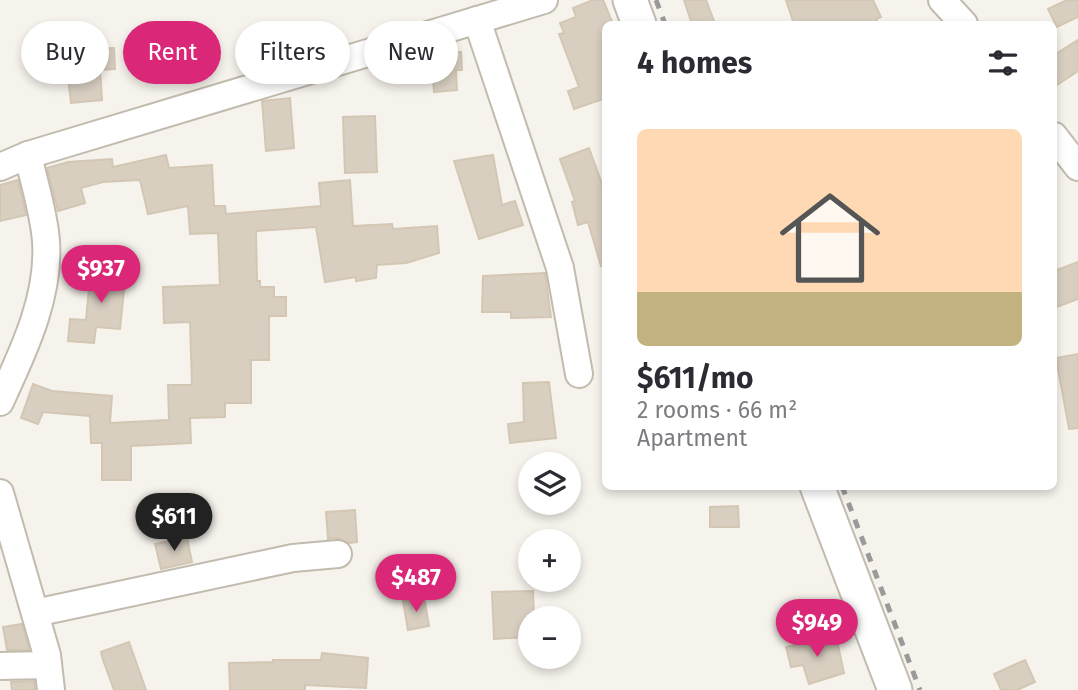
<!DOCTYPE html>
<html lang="en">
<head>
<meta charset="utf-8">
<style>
	body { margin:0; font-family:"Fira Sans",sans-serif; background:#f7f7f7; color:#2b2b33; height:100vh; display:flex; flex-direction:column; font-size:26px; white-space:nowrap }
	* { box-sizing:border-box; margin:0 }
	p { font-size:23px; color:#7c7c81 }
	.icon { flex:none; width:38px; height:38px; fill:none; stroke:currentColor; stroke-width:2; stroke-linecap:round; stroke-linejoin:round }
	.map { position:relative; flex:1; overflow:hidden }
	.sheet { position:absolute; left:602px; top:21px; width:455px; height:469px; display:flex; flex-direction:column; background:#fff; border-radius:10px; box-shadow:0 4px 10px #0003 }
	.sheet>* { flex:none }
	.guide { position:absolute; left:21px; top:21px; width:476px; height:63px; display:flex; gap:14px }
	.buttons { position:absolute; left:518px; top:452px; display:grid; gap:14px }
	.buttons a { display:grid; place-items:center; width:63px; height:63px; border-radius:50%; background:#fff; box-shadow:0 4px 10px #0003; font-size:35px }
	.price { position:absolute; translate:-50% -60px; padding:0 16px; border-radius:24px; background:#db2777; color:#fff; font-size:23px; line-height:46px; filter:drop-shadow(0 2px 4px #0008) }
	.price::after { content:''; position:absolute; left:50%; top:42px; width:21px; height:16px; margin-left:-10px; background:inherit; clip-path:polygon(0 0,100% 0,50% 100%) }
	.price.active { background:#222; color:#fff }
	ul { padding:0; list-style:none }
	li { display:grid; align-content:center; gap:14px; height:371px; padding:0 35px }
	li+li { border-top:2px solid #e1e1e2 }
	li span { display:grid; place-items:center; height:217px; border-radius:10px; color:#555 }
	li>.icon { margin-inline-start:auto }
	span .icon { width:126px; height:126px; fill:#fffc; stroke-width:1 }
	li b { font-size:30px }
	h2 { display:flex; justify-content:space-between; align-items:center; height:84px; padding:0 35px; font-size:30px }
	.chip { padding:0 24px; border-radius:32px; background:#fff; box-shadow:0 4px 10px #0003; font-size:24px; line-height:63px }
	.chip.active { background:#db2777; color:#fff }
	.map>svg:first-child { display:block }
	.building { fill:#d8cfc1; stroke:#d3c7b4; stroke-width:2 }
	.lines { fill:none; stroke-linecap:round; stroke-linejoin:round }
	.minor-casing { stroke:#c2bbae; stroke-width:30 }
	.tertiary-casing { stroke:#c2bbae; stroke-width:37 }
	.minor { stroke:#fff; stroke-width:26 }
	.tertiary { stroke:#fff; stroke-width:33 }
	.rail { stroke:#9a9a9a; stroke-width:5; stroke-dasharray:9 9; stroke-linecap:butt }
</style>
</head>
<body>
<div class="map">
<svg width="1078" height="690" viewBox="0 0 1078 690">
	<rect width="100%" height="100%" fill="#f6f3ec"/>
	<g class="building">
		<path d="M 593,0 L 603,0 L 613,24 L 606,24 L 606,98 L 574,109 L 568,91 L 579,87 L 559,34 L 564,33 L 560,23 L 576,17 L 573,8 Z"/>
		<path d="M 684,0 L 706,0 L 715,24 L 692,24 Z"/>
		<path d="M 786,0 L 873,0 L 881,17 L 876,19 L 879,24 L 794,24 Z"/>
		<path d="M 1067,0 L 1078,0 L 1078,17 L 1057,27 L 1048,9 Z"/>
		<path d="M 1078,40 L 1078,71 L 1054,87 L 1054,55 Z"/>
		<path d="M 94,44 L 94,49 L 114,48 L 115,69 L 100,70 L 102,100 L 71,103 L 66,60 L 71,60 L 70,46 Z"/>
		<path d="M 454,50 L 454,52 L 461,52 L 462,70 L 456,70 L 457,90 L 434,92 L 431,52 Z"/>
		<path d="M 290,98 L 294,148 L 266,151 L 262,101 Z"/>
		<path d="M 375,116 L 377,172 L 345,173 L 343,117 Z"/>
		<path d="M 589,148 L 606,195 L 606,266 L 601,266 L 588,222 L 578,225 L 572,202 L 575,201 L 560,159 Z"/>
		<path d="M 166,155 L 169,168 L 212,165 L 214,206 L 225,206 L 226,214 L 321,206 L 319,183 L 350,180 L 353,226 L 392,224 L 393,229 L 437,226 L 439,253 L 406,263 L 377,265 L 376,278 L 356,281 L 356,277 L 325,282 L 316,227 L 256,231 L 257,281 L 260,281 L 260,287 L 274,287 L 274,297 L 286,297 L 286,316 L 269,316 L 269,360 L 251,360 L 251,403 L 225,403 L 225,417 L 190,418 L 191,443 L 131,446 L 131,480 L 102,480 L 102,443 L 91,443 L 90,416 L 43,412 L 38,424 L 21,418 L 33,384 L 52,391 L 112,396 L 110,423 L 169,420 L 168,385 L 192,385 L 190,322 L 164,323 L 163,287 L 220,285 L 218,233 L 190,234 L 188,206 L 148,214 L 140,180 L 103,182 L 81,188 L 85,203 L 58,211 L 47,168 L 68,162 L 112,159 L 113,167 Z"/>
		<path d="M 493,155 L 502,205 L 515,201 L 523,225 L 479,239 L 454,161 Z"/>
		<path d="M 18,180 L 26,215 L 0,221 L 0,185 Z"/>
		<path d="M 1078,262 L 1078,299 L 1054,308 L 1054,271 Z"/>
		<path d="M 91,267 L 126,271 L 120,329 L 96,327 L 94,343 L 68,341 L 70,319 L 86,320 Z"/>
		<path d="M 545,273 L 551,317 L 511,318 L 511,312 L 482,312 L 483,276 Z"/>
		<path d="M 1078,354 L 1078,428 L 1069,429 L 1056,358 Z"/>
		<path d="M 549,382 L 556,438 L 510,443 L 508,424 L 524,422 L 523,383 Z"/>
		<path d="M 738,506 L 739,527 L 710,527 L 710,507 Z"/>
		<path d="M 355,510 L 357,542 L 349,543 L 337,538 L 328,539 L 326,512 Z"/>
		<path d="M 187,538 L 192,562 L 161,569 L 155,544 Z"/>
		<path d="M 533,591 L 534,618 L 530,618 L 530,637 L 494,639 L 492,592 Z"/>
		<path d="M 424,597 L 429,626 L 408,630 L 403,601 Z"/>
		<path d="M 22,624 L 29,650 L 7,650 L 3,627 Z"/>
		<path d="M 836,636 L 844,673 L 809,684 L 803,665 L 791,667 L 786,647 Z"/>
		<path d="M 129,642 L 146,690 L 114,690 L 103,660 L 101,652 Z"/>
		<path d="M 322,653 L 368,658 L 366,688 L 305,685 L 305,690 L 230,690 L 229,663 L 273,662 L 273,660 L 321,660 Z"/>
		<path d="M 1025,660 L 1035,682 L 1017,690 L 1001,690 L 994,674 Z"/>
		<path d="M 34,681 L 35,690 L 12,690 L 11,682 Z"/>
	</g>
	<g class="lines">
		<g class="minor-casing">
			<g id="minor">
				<path d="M 942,0 L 964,24"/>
				<path d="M 477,20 L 560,268 L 579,374"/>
				<path d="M 1054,136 L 1078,167"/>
				<path d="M 0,167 L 28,155 L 544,0"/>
				<path d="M 0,402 C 23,352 50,297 46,241 C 44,213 34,183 28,155"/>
				<path d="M 0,493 L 47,655 L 51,690"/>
				<path d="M 35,613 L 293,558 L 338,554"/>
				<path d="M 0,666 L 48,665"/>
			</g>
		</g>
		<g class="tertiary-casing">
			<g id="tertiary">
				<path d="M 630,0 L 639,24"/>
				<path d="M 817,486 L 895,690"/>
			</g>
		</g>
		<use href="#minor" class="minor"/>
		<use href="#tertiary" class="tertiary"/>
		<g class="rail">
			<path d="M 656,0 L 665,24"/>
			<path d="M 842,486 L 920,690"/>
		</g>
	</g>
</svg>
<div class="buttons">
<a><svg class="icon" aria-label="layers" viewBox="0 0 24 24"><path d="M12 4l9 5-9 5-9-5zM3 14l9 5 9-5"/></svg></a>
<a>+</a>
<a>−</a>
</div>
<b class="price" style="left:101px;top:305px">$937</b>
<b class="price active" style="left:174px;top:553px">$611</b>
<b class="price" style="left:416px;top:614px">$487</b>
<b class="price" style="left:817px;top:659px">$949</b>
<div class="guide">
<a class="chip">Buy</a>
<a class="chip active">Rent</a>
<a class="chip">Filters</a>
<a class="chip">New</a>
</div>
<section class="sheet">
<h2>4 homes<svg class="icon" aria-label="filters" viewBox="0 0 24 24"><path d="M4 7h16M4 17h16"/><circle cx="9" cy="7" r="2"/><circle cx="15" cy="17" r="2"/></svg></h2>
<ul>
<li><span style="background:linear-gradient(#ffd9b3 75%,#c2b280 0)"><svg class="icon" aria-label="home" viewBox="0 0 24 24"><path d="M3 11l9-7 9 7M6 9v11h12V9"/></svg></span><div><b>$611/mo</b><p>2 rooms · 66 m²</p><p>Apartment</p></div></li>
</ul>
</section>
</div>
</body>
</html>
